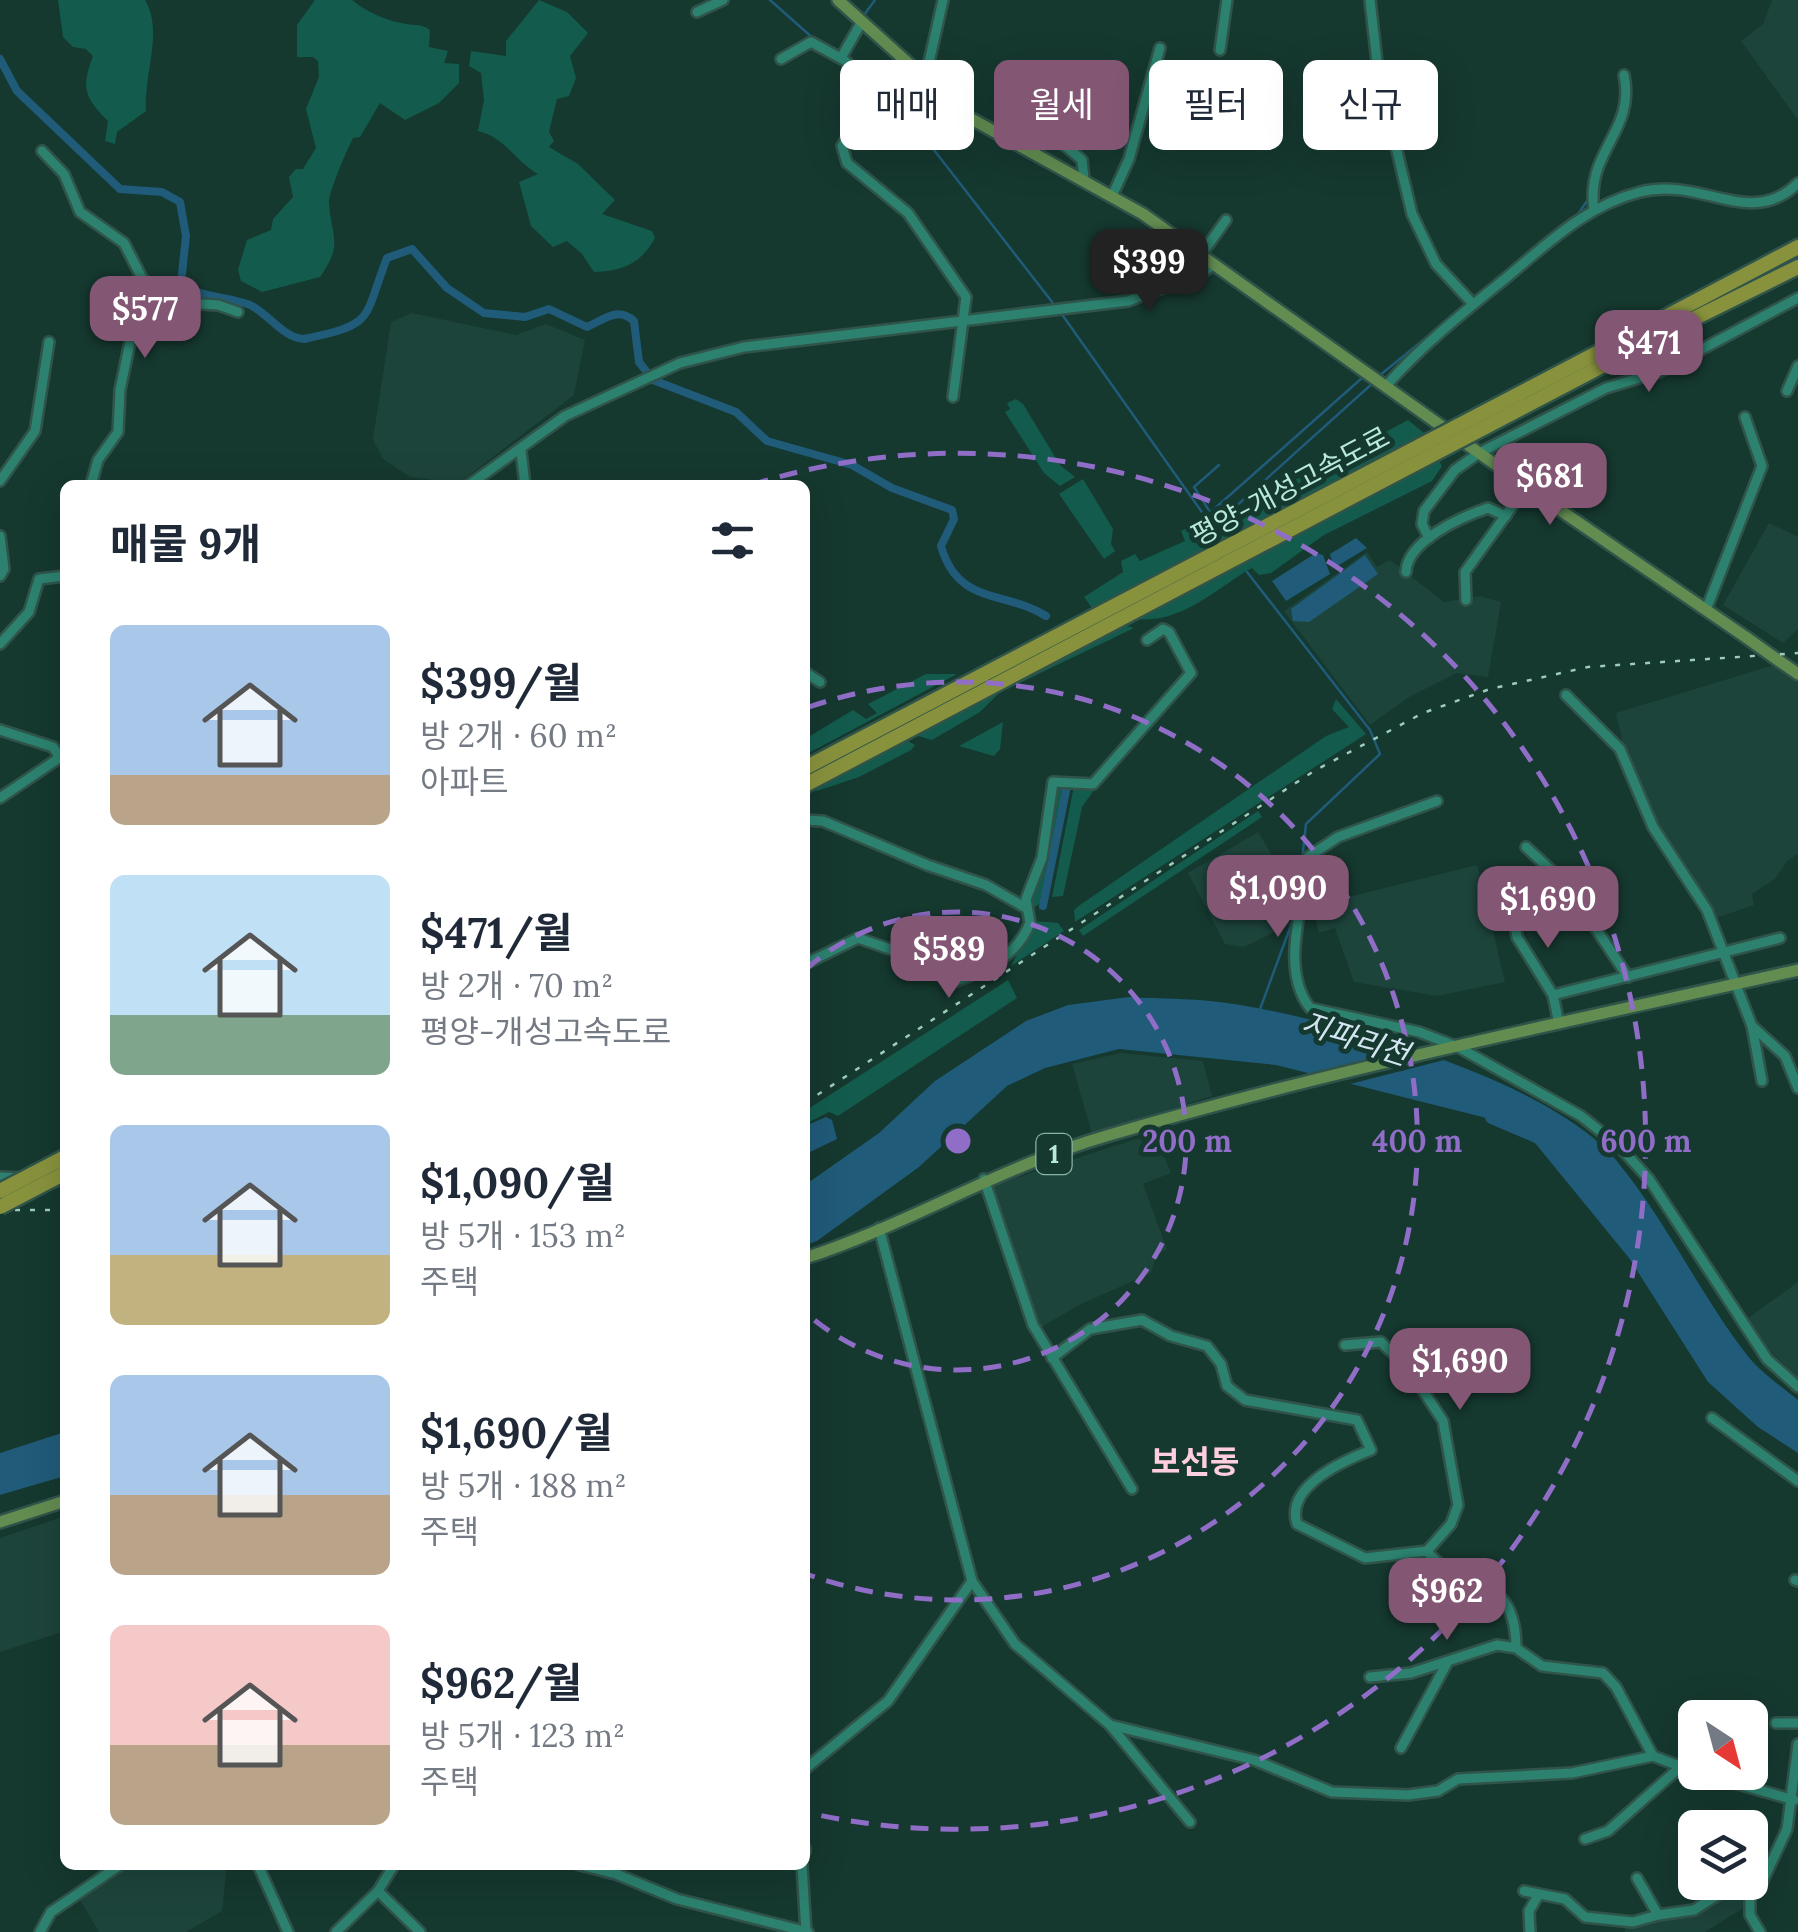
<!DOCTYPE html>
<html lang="ko">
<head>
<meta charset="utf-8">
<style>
	body { margin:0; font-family:Lora,"Noto Sans KR",serif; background:#f2f2f3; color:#1f2937; height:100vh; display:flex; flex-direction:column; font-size:38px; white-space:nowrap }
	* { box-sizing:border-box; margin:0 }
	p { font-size:32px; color:#747a83 }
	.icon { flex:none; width:55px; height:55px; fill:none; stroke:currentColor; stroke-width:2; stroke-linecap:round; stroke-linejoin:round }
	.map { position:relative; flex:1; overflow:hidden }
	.details { position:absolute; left:60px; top:480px; width:750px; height:1390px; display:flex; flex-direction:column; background:#fff; border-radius:15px; box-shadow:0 10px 40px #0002 }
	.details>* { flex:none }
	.hud { position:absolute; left:840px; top:60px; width:808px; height:90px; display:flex; gap:20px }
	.needle { width:65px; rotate:144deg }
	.fabs { position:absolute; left:1678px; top:1700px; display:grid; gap:20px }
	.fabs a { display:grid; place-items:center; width:90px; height:90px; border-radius:15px; background:#fff; box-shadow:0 10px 40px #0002; font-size:50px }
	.price { position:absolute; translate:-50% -85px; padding:0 22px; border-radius:20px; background:#835673; color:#fff; font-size:32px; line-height:65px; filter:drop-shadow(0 2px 5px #0008) }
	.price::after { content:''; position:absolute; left:50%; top:60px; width:30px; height:22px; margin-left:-15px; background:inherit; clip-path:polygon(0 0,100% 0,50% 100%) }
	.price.on { background:#222; color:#fff }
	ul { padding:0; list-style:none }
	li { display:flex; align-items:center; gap:30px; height:250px; padding:0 50px }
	li span { display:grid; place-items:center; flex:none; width:280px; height:200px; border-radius:15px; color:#555 }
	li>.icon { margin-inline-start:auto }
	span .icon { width:120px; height:120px; fill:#fffc; stroke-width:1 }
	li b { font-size:42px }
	h2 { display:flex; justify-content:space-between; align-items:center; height:120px; padding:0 50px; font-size:42px }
	.tag { padding:0 35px; border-radius:15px; background:#fff; box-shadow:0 10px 40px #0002; font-size:35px; line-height:90px }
	.tag.on { background:#835673; color:#fff }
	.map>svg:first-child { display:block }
	.built { fill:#1d443b }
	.green { fill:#135c4d }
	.water { fill:#205b79 }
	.pier { fill:#15382f }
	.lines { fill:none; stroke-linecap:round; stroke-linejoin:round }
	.stream { stroke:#205b79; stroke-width:2.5 }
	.canal { stroke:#205b79; stroke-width:8 }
	.river { stroke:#205b79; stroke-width:14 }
	.minor-casing { stroke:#30544a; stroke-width:14 }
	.major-casing { stroke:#30544a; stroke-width:16 }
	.highway-casing { stroke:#30544a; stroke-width:19 }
	.minor { stroke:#2c826f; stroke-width:9 }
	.major { stroke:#638c51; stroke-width:11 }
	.highway { stroke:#88923d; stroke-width:14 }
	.rail { stroke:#9dcbbd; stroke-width:2.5; stroke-dasharray:5 10; stroke-linecap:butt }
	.major-bridge-casing { stroke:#30544a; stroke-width:16; stroke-linecap:butt }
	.highway-bridge-casing { stroke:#30544a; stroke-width:19; stroke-linecap:butt }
	.major-bridge { stroke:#638c51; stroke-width:11 }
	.highway-bridge { stroke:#88923d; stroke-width:14 }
	.ring { fill:none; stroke:#906ec8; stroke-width:5; stroke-dasharray:18 12 }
	.labels { text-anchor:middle; stroke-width:10; stroke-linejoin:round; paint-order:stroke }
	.shield { fill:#15382f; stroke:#87b4a7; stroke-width:2.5 }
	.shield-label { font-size:25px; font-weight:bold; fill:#b8e9da }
	.street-label { font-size:28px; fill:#b8e9da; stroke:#15382f }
	.water-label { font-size:30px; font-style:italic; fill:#d3e5f1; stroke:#15382f }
	.quarter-label { font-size:32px; font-weight:bold; fill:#ffcedf; stroke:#15382f }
	.centre { fill:#906ec8; stroke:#15382f; stroke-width:5 }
	.ring-label { font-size:30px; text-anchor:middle; font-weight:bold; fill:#906ec8; stroke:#15382f; stroke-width:10; stroke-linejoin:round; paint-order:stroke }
</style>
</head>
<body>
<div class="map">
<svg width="1798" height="1932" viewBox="0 0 1798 1932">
	<rect width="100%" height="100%" fill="#15382f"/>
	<g class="built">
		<path d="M 1772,0 L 1798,0 L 1798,120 L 1741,41 L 1763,24 Z"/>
		<path d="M 412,313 L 516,335 L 546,324 L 585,340 L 574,395 L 459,483 L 410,477 L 383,459 L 373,439 L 391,322 Z"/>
		<path d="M 1769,523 L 1798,537 L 1798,629 L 1783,643 L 1723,605 Z"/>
		<path d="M 1367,552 L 1377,567 L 1390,560 L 1444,602 L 1480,596 L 1501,602 L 1488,677 L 1457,673 L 1409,697 L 1370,725 L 1284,611 Z"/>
		<path d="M 1774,665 L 1798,683 L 1798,854 L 1787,861 L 1775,879 L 1752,894 L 1754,905 L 1716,918 L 1675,862 L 1654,823 L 1625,752 L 1616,713 Z"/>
		<path d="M 1258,832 L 1297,896 L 1289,925 L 1244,947 L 1225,944 L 1188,873 Z"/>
		<path d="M 1477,865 L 1505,982 L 1437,996 L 1354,982 L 1335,928 L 1319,933 L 1312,906 Z"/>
		<path d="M 1121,1053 L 1203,1061 L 1212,1096 L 1092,1134 L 1072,1064 Z"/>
		<path d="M 1155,1133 L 1171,1173 L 1143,1184 L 1167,1249 L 1156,1255 L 1151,1273 L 1079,1305 L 1038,1329 L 990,1186 Z"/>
		<path d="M 1798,1282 L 1798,1378 L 1765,1346 L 1748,1318 Z"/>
		<path d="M 65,1516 L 65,1631 L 0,1652 L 0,1538 Z"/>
		<path d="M 126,1865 L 222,1865 L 226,1872 L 222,1911 L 186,1932 L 99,1932 L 80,1900 Z"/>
		<path d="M 1730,1894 L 1748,1899 L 1742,1909 L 1705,1932 L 1625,1932 L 1626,1925 Z"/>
	</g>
	<g class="green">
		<path d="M 58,0 L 145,0 C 164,31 143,76 146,111 L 117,132 L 115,144 L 105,141 L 108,121 C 84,97 81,88 93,56 L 86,49 L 73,47 L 63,37 Z"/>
		<path d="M 315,0 L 352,0 C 366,12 388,21 406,24 C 417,26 420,23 430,30 L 429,47 L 448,51 L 444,63 L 459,64 L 459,83 L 439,103 L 405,120 L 380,103 L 360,137 L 353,138 C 348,148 328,193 329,203 C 331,237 344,243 320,277 L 262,292 L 241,281 L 238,270 L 247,240 L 271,230 L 273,219 L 293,197 L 289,177 L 296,169 L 303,169 L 316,148 L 306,109 L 319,77 L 318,61 L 313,57 L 297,57 L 297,25 Z"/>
		<path d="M 539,0 L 567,12 L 588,33 L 570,56 L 576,78 L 569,96 L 557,99 L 549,132 L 554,141 L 549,147 L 578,164 L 615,200 L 602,214 L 652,231 L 655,238 C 641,264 622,271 594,272 L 582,254 L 567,241 L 553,247 L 531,226 L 519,182 L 538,174 C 514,160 506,138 478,131 L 484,100 L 481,73 L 469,66 L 471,51 L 506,56 L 506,41 Z"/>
		<path d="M 1016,399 L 1023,404 L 1060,465 L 1075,477 L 1060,486 L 1044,473 L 1005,412 L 1010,409 L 1007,403 Z"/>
		<path d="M 1408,420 L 1424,433 L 1092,608 L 1084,597 L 1123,572 L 1121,561 L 1135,554 L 1140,561 L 1185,541 L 1181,531 L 1197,523 L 1216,535 L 1222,523 L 1280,488 Z"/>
		<path d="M 1439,461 L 1442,466 L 1432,481 L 1324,535 L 1271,573 L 1259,575 L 1252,568 C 1219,586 1183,624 1136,619 Z"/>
		<path d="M 1083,479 L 1113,529 L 1111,544 L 1115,551 L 1104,559 L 1059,494 Z"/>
		<path d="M 1124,625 L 1134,628 L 999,693 L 980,712 L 932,740 L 915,735 Z"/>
		<path d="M 926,674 L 957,674 L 805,755 L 805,739 L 853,710 L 866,719 L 877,713 L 868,704 Z"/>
		<path d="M 1336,699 L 1366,734 L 1075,922 L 1074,910 L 1080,905 L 1326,736 L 1349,727 L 1332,709 Z"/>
		<path d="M 1003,722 L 1000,749 L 994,756 L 959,746 Z"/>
		<path d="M 906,740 L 915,745 L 911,750 L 859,777 L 817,791 L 810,787 Z"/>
		<path d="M 1058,784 L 1064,784 L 1042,902 L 1035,907 L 1030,897 L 1042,869 Z"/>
		<path d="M 1074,786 L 1094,790 L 1082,807 L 1063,896 L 1052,897 Z"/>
		<path d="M 1258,811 L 1262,817 L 1083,936 L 1079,930 Z"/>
		<path d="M 1034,921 L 1058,923 L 1064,931 L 1011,966 Z"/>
		<path d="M 1008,980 L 1017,998 L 838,1116 L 829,1112 L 805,1124 L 805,1111 Z"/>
	</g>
	<g class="water">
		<path d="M 1356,538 L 1367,548 L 1334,568 L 1330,554 Z"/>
		<path d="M 1316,553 L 1323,555 L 1330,574 L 1286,601 L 1272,581 Z"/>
		<path d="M 1365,555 L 1378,574 L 1309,622 L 1293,621 L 1291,609 Z"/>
		<path d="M 1129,997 C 1161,999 1195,998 1227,1003 C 1331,1018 1548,1079 1616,1160 C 1666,1220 1699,1293 1747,1355 C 1760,1372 1781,1386 1798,1400 L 1798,1453 L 1758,1427 L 1708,1382 L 1629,1258 L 1522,1127 L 1276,1065 L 1119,1049 L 1045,1068 L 1007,1086 L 919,1167 L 817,1241 L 805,1245 L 805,1185 L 879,1133 L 935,1081 L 1026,1021 L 1068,1005 Z"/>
		<path d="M 826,1117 L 832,1120 L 837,1139 L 808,1153 L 805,1126 Z"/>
		<path d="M 65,1432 L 65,1476 L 0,1495 L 0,1453 Z"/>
	</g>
	<path class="pier" d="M 1412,1048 L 1444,1060 L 1346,1085 L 1309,1075 Z"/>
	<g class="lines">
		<g class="stream">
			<path d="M 770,0 L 814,39"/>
			<path d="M 864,15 L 875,0"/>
			<path d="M 825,45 L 840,53"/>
			<path d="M 921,70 L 933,25"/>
			<path d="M 880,87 L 906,114 L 1056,307"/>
			<path d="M 1061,313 L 1216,532"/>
			<path d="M 1379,376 L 1578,214 L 1587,201"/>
			<path d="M 1210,512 L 1194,487 L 1219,465"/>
			<path d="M 1211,520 L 1213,510 L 1362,378"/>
			<path d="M 1213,527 L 1374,382"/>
			<path d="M 1247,572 L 1370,730 L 1380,754 L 1306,824 L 1300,879"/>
			<path d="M 1259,1012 L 1294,917"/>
			<path d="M 263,1865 L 294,1932"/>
			<path d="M 560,1865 L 631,1884"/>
			<path d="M 643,1889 L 682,1905"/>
			<path d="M 738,1918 L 784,1932"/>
		</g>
		<g class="canal">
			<path d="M 0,59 L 17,91 L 120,189 L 162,192 L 180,202 L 186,236 L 181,283 C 198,298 228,296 250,305 C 269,314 283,338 304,339 C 377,324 363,319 387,258 L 412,249 L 447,288 L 484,313 L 525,317 L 549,309 L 587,327 C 604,320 617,306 634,321 L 639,362 L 653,380 L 736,412 L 767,441 L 852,465 L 892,488 L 952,510 L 954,519 L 941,546 C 958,606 1005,590 1046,616"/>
			<path d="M 1043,906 L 1067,786"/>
		</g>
		<path class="river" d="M 1492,1117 L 1541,1138"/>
		<g class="minor-casing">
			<g id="minor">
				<path d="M 1370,0 L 1378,71 L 1412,214 L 1436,264 L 1473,304"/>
				<path d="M 697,12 L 723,0"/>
				<path d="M 1220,50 L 1227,0"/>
				<path d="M 841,58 L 861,23"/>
				<path d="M 781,59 L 811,42 L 844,60 L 888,100"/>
				<path d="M 917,73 L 855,125 L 842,146 L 847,163 L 908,213 L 966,297 L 953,397"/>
				<path d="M 925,80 L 943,0"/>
				<path d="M 1049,132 L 1082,160 L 1084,179"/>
				<path d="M 42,151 L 64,174 L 80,212 L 124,243 L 143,280"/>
				<path d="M 1113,194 L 1129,159 L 1160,48"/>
				<path d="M 1594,210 C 1585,151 1636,132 1624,75"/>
				<path d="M 1201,255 L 1226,220"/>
				<path d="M 1386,386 C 1422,345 1464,312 1506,278 C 1547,244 1585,206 1640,192 C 1702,176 1750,230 1798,183"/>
				<path d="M 1787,391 L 1798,366"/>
				<path d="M 521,451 L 525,485"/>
				<path d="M 0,481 L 35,431 L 49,342"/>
				<path d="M 91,485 L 98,460 L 118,432 L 120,390 L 143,280 L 185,303 L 218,305 L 238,312"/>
				<path d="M 469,485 L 565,416 L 680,363 L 744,347 L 1128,301 L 1198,275 L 1215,264"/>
				<path d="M 0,536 L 4,569 L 0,576"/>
				<path d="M 1429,538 L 1422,524 L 1424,511 L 1455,470 L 1479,453 L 1606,388 L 1659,372 L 1798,298"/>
				<path d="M 1406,572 C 1407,541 1461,517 1488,508 L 1506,516"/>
				<path d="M 1466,600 L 1465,572 L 1526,487"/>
				<path d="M 1706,610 L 1762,466 L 1745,417"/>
				<path d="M 0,644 L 29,612 L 39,579 L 65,576"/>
				<path d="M 805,672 L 820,682"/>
				<path d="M 1566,695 L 1620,749 L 1653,827 L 1707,910 L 1752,1026 L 1762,1081"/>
				<path d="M 0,730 L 53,747 L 60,758"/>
				<path d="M 0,798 L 65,754"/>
				<path d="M 1437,801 L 1338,837 L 1308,857 C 1304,905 1279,968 1310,1008 L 1419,1032 L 1458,1047 L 1581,1116 L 1619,1146 L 1649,1179 L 1767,1359 L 1798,1387"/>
				<path d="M 805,820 L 823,821 L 927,865 L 986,885 L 1026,908"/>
				<path d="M 1526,847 L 1567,885 L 1628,977"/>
				<path d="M 1508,884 L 1517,937 L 1553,995 L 1559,1024"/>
				<path d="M 805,964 L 858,938 L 936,965 L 941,976 L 954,982 C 985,971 1017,956 1030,923 L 1026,899 L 1042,858 L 1053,782 L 1093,784 L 1191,673 L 1169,632 L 1163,629 L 1147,640"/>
				<path d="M 1553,995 L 1780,938"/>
				<path d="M 1752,1026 L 1785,1056 L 1798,1088"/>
				<path d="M 0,1177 L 22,1178"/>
				<path d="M 984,1179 L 1033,1325 L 1132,1489"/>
				<path d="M 879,1228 L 972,1581 L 1015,1644 L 1110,1725 L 1254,1760 L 1332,1792 L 1408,1795 L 1438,1791 L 1458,1779 L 1572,1773 L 1653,1756 L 1695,1772"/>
				<path d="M 1052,1358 L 1090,1329 L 1142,1320 L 1171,1336 L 1207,1346 L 1221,1364 L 1227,1386 L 1245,1400 L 1357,1420 L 1371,1450 C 1343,1461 1285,1486 1297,1524 L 1365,1558 L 1427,1551 L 1451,1524 L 1458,1505 L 1443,1421 L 1409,1369 L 1381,1342 L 1345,1345"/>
				<path d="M 1712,1418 L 1798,1481"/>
				<path d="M 1427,1551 C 1457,1592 1516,1567 1516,1648"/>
				<path d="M 1795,1580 L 1798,1581"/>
				<path d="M 1370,1677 L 1411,1673 L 1497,1645 L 1516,1648 L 1542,1666 L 1603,1673 L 1616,1687 L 1653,1756"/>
				<path d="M 1776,1723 L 1798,1723"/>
				<path d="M 1110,1725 L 1190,1822"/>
				<path d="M 1401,1748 L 1447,1663"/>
				<path d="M 805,1769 L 888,1701 L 972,1581"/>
				<path d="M 1696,1772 L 1794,1800"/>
				<path d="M 1585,1839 L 1608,1831 L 1679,1768"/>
				<path d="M 805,1848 L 805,1851"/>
				<path d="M 258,1865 L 288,1932"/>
				<path d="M 580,1865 L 616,1874 L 677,1899 L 808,1932"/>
				<path d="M 802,1865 L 806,1932"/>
				<path d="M 1637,1878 L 1658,1915 L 1694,1910 L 1725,1890 L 1750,1893 L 1759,1889 L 1787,1829 L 1798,1744"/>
				<path d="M 378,1891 L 420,1932"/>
				<path d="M 1524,1891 L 1565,1899 L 1585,1917 L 1633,1922 L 1658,1915"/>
				<path d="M 1750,1893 L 1750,1915 L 1760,1932"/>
				<path d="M 40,1932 L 51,1912 L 120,1865"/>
				<path d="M 336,1932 L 378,1891 L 394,1865"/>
				<path d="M 1530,1932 L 1529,1911 L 1539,1894"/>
			</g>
		</g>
		<g class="major-casing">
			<g id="major">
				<path d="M 838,0 L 968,117 L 1143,214 L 1544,499 L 1747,638"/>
				<path d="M 1775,658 L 1798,674"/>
				<path d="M 805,1258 C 907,1225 1000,1167 1106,1136 C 1333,1069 1567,1022 1798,970"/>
				<path d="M 0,1522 L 65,1501"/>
			</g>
		</g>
		<g class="highway-casing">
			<g id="highway">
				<path d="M 1658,321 L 1798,247"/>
				<path d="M 1663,334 L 1798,267"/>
				<path d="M 805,768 L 1406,453"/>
				<path d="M 805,785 L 1411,466"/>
			</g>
		</g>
		<use href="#minor" class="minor"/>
		<use href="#major" class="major"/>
		<use href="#highway" class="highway"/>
		<g class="rail">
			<path d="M 805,1103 L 1314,771 L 1423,713 L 1490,689 L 1588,667 L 1798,653"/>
			<path d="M 0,1210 L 65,1210"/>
		</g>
		<g class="major-bridge-casing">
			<path id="major-bridge" d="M 1747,638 L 1775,658"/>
		</g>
		<g class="highway-bridge-casing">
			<g id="highway-bridge">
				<path d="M 1406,453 L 1658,321"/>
				<path d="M 1411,466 L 1663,334"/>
				<path d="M 0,1191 L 65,1157"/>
				<path d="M 0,1207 L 65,1173"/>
			</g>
		</g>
		<use href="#major-bridge" class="major-bridge"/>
		<use href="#highway-bridge" class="highway-bridge"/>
	</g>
	<g class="ring">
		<path d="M806 969A229 229 0 1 1 806 1313"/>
		<path d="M809 707A459 459 0 1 1 809 1575"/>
		<path d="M751 485A688 688 0 1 1 809 1813"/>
	</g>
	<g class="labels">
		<rect class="shield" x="1036.5" y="1134" width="35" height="40" rx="8"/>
		<g class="shield-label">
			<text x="1054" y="1163">1</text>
		</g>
		<g class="street-label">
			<text transform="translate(1290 486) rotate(-28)" y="10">평양-개성고속도로</text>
		</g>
		<g class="water-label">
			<text transform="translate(1355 1039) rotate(18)" y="10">지파리천</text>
		</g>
		<g class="quarter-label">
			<text x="1195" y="1473">보선동</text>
		</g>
	</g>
	<circle cx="958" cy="1141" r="15" class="centre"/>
	<g class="ring-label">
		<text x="1187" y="1152">200 m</text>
		<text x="1417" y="1152">400 m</text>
		<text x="1646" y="1152">600 m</text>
	</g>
</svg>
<div class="fabs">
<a><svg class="needle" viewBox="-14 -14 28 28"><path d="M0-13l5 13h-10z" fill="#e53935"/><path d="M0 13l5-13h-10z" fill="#747a83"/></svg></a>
<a><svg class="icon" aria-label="layers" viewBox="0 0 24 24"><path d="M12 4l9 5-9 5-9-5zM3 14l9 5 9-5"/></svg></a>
</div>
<b class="price on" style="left:1149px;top:314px">$399</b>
<b class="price" style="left:145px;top:361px">$577</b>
<b class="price" style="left:1649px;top:395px">$471</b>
<b class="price" style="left:1550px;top:528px">$681</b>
<b class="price" style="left:1278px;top:940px">$1,090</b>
<b class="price" style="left:1548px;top:951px">$1,690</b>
<b class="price" style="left:949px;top:1001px">$589</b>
<b class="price" style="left:1460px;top:1413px">$1,690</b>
<b class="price" style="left:1447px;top:1643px">$962</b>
<div class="hud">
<a class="tag">매매</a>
<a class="tag on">월세</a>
<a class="tag">필터</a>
<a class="tag">신규</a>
</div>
<section class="details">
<h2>매물 9개<svg class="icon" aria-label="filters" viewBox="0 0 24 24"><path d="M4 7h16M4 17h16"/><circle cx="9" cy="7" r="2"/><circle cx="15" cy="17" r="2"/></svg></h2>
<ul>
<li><span style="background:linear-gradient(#a9c7e8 75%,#b9a48a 0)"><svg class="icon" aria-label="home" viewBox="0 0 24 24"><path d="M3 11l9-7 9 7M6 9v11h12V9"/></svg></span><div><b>$399/월</b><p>방 2개 · 60 m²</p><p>아파트</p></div></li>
<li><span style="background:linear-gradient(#bfe0f5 70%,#7fa58c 0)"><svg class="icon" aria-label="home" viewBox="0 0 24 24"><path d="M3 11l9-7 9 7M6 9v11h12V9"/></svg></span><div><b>$471/월</b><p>방 2개 · 70 m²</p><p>평양-개성고속도로</p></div></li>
<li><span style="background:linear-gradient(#a9c7e8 65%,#c2b280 0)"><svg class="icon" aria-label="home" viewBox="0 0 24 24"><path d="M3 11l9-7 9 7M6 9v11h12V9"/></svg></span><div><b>$1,090/월</b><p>방 5개 · 153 m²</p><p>주택</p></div></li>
<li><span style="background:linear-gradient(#a9c7e8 60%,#b9a48a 0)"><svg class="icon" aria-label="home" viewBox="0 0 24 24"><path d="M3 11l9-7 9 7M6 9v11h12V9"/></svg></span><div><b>$1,690/월</b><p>방 5개 · 188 m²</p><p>주택</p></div></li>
<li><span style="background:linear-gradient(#f6c9c9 60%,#b9a48a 0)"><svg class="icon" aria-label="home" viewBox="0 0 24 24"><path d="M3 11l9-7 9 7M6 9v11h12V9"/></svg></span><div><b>$962/월</b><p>방 5개 · 123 m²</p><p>주택</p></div></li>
</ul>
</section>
</div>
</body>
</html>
